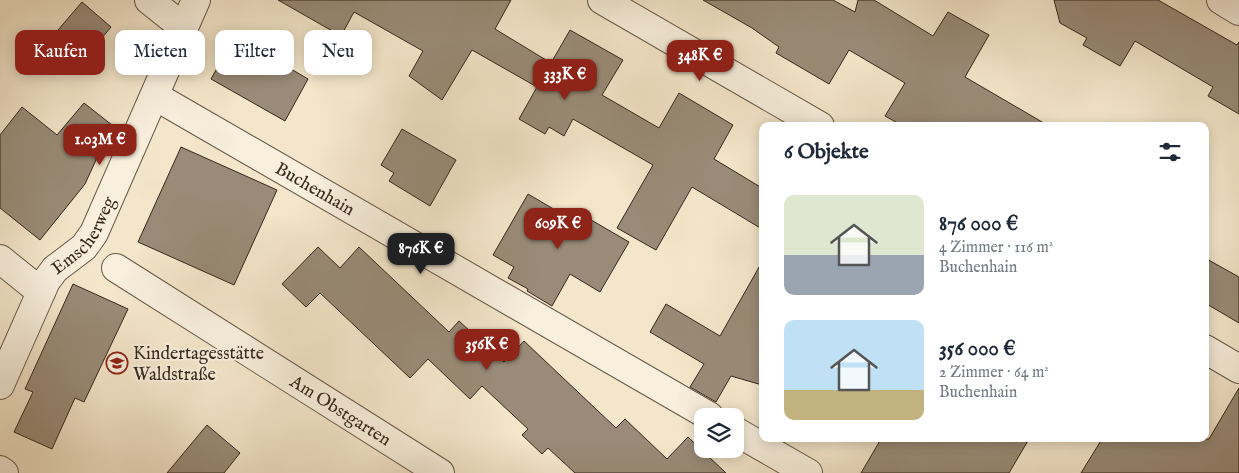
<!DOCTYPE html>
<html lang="de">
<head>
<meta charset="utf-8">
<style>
	body { margin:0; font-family:"IM FELL English",serif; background:#f2f2f3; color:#1f2937; height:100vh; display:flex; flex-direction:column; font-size:19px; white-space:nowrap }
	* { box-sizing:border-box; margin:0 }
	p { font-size:16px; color:#747a83 }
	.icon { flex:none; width:28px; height:28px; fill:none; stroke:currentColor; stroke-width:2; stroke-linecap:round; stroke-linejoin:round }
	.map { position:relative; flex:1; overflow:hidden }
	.sheet { position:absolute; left:759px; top:122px; width:450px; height:320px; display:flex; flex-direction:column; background:#fff; border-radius:10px; box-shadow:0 2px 12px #0003 }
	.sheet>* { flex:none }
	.hud { position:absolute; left:15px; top:30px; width:475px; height:45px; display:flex; gap:10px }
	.controls { position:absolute; left:694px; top:408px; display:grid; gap:10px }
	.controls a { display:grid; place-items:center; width:50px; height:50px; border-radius:10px; background:#fff; box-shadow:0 2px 12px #0003; font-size:25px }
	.price { position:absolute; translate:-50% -42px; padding:0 11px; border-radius:10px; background:#8f2418; color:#fff; font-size:16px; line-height:32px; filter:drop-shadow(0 1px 2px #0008) }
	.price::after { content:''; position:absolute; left:50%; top:30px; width:15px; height:11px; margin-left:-8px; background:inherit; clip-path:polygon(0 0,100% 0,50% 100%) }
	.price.selected { background:#222; color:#fff }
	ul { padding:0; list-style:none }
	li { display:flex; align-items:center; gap:15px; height:125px; padding:0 25px }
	li span { display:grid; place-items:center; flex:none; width:140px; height:100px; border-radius:10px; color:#555 }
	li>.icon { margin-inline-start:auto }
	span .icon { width:60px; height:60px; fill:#fffc; stroke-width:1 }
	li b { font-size:21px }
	h2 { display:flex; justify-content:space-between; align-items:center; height:60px; padding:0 25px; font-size:21px }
	.pill { padding:0 18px; border-radius:10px; background:#fff; box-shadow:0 2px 12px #0003; font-size:18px; line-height:45px }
	.pill.selected { background:#8f2418; color:#fff }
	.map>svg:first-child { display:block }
	.building { fill:#998b77; stroke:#36281d }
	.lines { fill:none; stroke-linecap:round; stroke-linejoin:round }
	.minor-casing { stroke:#665848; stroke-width:30 }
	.minor { stroke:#f8efdd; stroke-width:28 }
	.labels { text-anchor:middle; stroke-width:4; stroke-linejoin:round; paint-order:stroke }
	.street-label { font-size:18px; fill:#36281d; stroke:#f8efdd }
	.poi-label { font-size:18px; fill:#36281d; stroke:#f8efdd; text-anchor:start }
</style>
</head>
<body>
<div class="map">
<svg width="1239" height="473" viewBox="0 0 1239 473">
	<rect width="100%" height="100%" fill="#f4e6ca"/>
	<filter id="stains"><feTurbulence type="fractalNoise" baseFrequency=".004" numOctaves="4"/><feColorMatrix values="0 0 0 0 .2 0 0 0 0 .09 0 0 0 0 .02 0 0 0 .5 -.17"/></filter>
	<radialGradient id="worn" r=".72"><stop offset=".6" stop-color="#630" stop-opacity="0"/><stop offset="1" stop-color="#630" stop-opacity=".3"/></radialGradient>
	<g class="building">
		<path d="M 278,0 L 511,0 L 495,29 L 551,63 L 570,30 L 623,60 L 602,95 L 659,128 L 679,93 L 733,125 L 714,159 L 762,188 L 762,229 L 692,187 L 656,250 L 617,228 L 653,165 L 573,119 L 564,136 L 549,127 L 545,134 L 519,119 L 537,87 L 472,50 L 442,100 L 409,76 L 423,51 L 354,12 L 341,36 Z"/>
		<path d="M 703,0 L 833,0 L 855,12 L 858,0 L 874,0 L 933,36 L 948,12 L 989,35 L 965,77 L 1049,126 L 903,126 L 885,116 L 905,83 L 849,50 L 829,84 L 776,53 L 779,47 L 752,28 Z"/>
		<path d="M 1054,0 L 1158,0 L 1237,45 L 1239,42 L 1239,114 L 1208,96 L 1213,87 L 1135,41 L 1120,66 L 1083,45 L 1087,38 L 1060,23 Z"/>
		<path d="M 82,2 L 111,27 L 82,62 L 52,37 Z"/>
		<path d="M 235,36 L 308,79 L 285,121 L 211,79 Z"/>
		<path d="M 84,103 L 112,125 L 85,184 L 40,240 L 0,208 L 0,135 L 22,107 L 57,135 Z"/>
		<path d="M 402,129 L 456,160 L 430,206 L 389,181 L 394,173 L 381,165 Z"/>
		<path d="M 181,147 L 277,190 L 234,285 L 138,242 Z"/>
		<path d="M 528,194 L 569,218 L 574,210 L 629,242 L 600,292 L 570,274 L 552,306 L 527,291 L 528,289 L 508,278 L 514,267 L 493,255 Z"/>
		<path d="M 318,247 L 340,268 L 359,247 L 449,332 L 459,321 L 504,362 L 524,341 L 616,428 L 625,419 L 667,459 L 688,437 L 726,473 L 575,473 L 548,448 L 542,454 L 522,435 L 528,429 L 482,386 L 470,399 L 428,359 L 410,378 L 320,293 L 306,307 L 282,284 Z"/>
		<path d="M 1205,258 L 1239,277 L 1239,323 L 1205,303 Z"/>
		<path d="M 762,262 L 762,385 L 731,376 L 716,402 L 690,387 L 704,364 L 650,332 L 666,304 L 720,336 Z"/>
		<path d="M 73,284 L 128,309 L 84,402 L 75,398 L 52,449 L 14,432 L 33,392 L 25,389 Z"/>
		<path d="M 1239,388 L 1239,473 L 1081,473 L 1102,439 L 1209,439 Z"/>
		<path d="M 207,425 L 240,453 L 224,473 L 167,473 Z"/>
		<path d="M 881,439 L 1029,439 L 1009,473 L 861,473 Z"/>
	</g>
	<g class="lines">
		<g class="minor-casing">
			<g id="minor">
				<path d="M 149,0 L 184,28"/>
				<path d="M 602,0 L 820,126"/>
				<path d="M 1221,0 L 1239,11"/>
				<path id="s1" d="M 155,96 L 709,416"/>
				<path d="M 0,259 L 41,292"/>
				<path id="s2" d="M 116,268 L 440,473"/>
				<path d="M 1205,349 L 1239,369"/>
				<path id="s3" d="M 0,385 L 46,281 L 55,269 L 84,247 L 94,233 L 196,0"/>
				<path d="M 735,431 L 808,473"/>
				<path d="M 0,470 L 4,473"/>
			</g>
		</g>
		<use href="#minor" class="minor"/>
	</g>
	<defs>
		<g id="school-ring" transform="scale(1.125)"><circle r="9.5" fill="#f8efdd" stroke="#8f2418" stroke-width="1.5"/><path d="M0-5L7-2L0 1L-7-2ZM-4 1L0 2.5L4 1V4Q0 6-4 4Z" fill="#8f2418"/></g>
	</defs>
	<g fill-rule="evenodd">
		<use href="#school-ring" x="117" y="363"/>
	</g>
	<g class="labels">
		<g class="street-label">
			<text dy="6" stroke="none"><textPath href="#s1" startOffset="185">Buchenhain</textPath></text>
			<text dy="6" stroke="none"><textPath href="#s3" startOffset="174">Emscherweg</textPath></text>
			<text dy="6" stroke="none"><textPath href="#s2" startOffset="266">Am Obstgarten</textPath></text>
		</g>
		<g class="poi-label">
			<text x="133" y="359">Kindertagesstätte<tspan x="133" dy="21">Waldstraße</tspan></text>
		</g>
	</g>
	<rect width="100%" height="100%" filter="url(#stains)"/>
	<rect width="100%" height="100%" fill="url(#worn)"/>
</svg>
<div class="controls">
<a><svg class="icon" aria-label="layers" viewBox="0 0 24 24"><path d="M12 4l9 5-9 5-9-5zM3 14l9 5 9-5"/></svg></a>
</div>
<b class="price" style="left:700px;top:82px">348K €</b>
<b class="price" style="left:565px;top:101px">333K €</b>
<b class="price" style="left:100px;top:166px">1.03M €</b>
<b class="price" style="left:558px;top:250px">609K €</b>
<b class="price selected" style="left:421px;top:275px">876K €</b>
<b class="price" style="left:487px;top:371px">356K €</b>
<div class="hud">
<a class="pill selected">Kaufen</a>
<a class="pill">Mieten</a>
<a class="pill">Filter</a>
<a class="pill">Neu</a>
</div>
<section class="sheet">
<h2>6 Objekte<svg class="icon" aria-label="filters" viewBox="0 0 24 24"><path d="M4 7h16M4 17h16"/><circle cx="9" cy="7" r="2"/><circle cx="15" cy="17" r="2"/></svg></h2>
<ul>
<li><span style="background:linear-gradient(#dfe7d0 60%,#9aa5b1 0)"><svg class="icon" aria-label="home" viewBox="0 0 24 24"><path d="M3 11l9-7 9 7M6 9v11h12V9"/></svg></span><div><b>876 000 €</b><p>4 Zimmer · 116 m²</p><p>Buchenhain</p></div></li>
<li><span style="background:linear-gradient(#bfe0f5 70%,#c2b280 0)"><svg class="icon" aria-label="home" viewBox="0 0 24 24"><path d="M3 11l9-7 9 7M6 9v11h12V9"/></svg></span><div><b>356 000 €</b><p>2 Zimmer · 64 m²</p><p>Buchenhain</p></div></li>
</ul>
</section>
</div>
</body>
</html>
